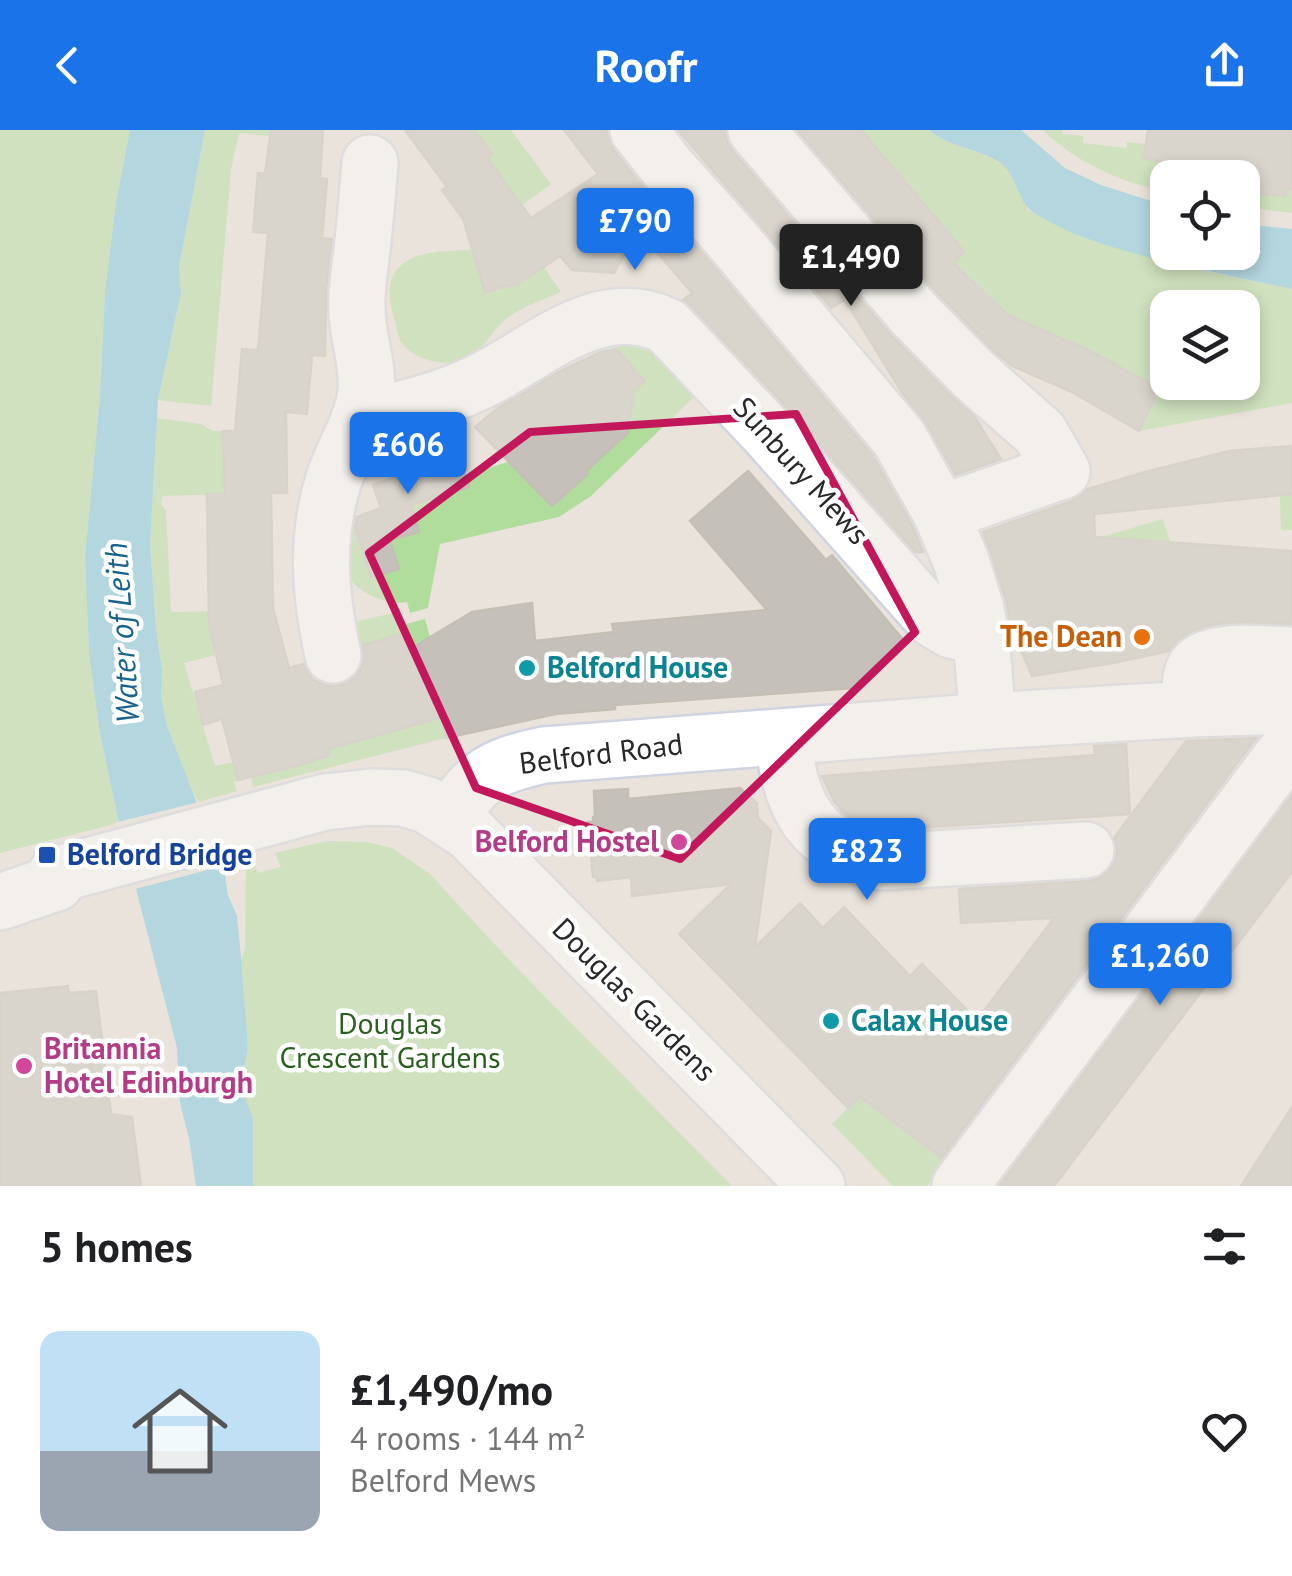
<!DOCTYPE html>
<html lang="en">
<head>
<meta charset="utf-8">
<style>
	body { margin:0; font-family:"PT Sans",sans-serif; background:#f2f2f2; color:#202124; height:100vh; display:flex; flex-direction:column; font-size:38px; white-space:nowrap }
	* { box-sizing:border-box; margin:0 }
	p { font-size:32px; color:#757577 }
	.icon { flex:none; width:55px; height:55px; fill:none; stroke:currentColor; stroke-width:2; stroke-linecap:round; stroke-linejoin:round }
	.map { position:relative; height:1056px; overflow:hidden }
	.drawer { display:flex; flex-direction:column; background:#fff; flex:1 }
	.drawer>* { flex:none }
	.fabs { position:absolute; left:1150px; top:30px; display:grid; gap:20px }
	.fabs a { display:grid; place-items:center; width:110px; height:110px; border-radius:20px; background:#fff; box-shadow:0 5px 15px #0003; font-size:50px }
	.price { position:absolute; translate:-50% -85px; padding:0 22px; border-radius:10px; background:#1a73e8; color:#fff; font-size:32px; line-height:65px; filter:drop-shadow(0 2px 5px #0008) }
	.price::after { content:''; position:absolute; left:50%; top:60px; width:30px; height:22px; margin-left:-15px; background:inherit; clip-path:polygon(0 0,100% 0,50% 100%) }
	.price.current { background:#222; color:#fff }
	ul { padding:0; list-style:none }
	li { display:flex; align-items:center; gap:30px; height:250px; padding:0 40px }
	li span { display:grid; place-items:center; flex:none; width:280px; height:200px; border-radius:20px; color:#555 }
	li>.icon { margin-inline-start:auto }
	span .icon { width:120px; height:120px; fill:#fffc; stroke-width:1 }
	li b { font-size:42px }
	h2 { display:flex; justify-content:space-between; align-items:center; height:120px; padding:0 40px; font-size:42px }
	header { display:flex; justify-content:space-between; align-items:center; height:130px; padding:0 40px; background:#1a73e8; color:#fff; font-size:45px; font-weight:700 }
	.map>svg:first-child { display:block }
	.green { fill:#b0dd9b; fill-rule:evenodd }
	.water { fill:#74c5e5 }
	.pier { fill:#eae3db }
	.building { fill:#c5c0ba; stroke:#c4bfb5; stroke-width:2.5 }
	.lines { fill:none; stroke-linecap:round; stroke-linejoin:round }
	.minor-casing { stroke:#d0d3e0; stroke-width:60 }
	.minor { stroke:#fff; stroke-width:55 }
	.marked { fill:none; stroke:#c2185b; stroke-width:8; stroke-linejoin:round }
	.food-dot { fill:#e8710a; stroke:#fff; stroke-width:4 }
	.culture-dot { fill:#0f9aa8; stroke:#fff; stroke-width:4 }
	.hotel-dot { fill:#d1479c; stroke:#fff; stroke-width:4 }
	.transit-dot { fill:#1a4fb4; stroke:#fff; stroke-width:4 }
	.labels { text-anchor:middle; stroke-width:9; stroke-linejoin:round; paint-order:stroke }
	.street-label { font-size:30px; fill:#282828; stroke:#fff }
	.food-label { font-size:30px; font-weight:bold; fill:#c56008; stroke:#fff; text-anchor:end }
	.culture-label { font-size:30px; font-weight:bold; fill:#0d838f; stroke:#fff; text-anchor:start }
	.hotel-label { font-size:30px; font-weight:bold; fill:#b23c85; stroke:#fff; text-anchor:end }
	.transit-label { font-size:30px; font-weight:bold; fill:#164399; stroke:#fff; text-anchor:start }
	.park-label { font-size:30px; fill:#2b5f1e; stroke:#fff }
	.water-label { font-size:32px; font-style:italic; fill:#17638d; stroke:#fff }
</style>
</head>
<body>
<header><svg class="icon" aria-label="back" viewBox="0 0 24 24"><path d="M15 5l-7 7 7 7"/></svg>Roofr<svg class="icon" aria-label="share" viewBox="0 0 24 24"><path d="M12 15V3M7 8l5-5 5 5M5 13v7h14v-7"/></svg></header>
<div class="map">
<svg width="1292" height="1056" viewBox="0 0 1292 1056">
	<rect width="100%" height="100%" fill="#eae3db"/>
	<g class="green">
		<path d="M 0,0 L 130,0 L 116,72 L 105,162 L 100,266 L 85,427 L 89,523 L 100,604 L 119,693 L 0,723 Z"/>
		<path d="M 205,0 L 271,0 L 270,6 L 239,3 L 231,40 L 211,276 L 158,270 L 181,163 L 179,137 Z"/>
		<path d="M 474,0 L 511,0 L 551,54 L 521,76 L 487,28 L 492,24 Z"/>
		<path d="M 861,0 L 929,0 C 951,20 990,18 1010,42 C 1018,52 1023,67 1028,80 L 1200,140 L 1292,159 L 1292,273 L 1139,301 L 1159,258 L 1087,220 L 1008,185 L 954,134 L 963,120 ZM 1168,178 L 1242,178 L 1242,252 L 1168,252 Z"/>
		<path d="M 1043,0 L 1062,0 L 1063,4 L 1083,6 L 1083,13 L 1126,18 L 1127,12 L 1146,14 L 1144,29 L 1161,31 L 1161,37 L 1204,42 L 1225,38 L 1224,47 L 1168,48 L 1167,62 C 1121,52 1078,34 1043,0 Z"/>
		<path d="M 1286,59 L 1292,60 L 1292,83 L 1243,77 L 1242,62 L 1284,66 Z"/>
		<path d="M 472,119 L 485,162 L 520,153 L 544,137 L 561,162 C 543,170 521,177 506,189 C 487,206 481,227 454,232 C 436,235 409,227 400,210 C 397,203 396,194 394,188 C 388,167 385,147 405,132 C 422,120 451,122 472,119 Z"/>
		<path d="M 639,213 L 652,216 L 693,260 L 694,267 L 591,366 L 559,387 L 440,414 L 428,478 L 410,483 L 407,472 C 384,476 356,461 344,442 L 353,388 L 371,446 L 399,439 L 390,410 L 419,402 L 411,375 L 465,345 L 508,332 L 552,376 L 588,345 L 586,337 L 628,303 L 631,280 L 623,270 L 645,251 L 615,217 Z"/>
		<path d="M 157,288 L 201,294 L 213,301 L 223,301 L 225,364 L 162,366 L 161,374 L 166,380 L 171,482 L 238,481 L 210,496 L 216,525 L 184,533 L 215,636 L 234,632 L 239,650 L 234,652 L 237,661 L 198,672 L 181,636 L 167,596 L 161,567 L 162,540 L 156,498 L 150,415 Z"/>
		<path d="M 1292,364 L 1292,400 L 1281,400 L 1280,366 Z"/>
		<path d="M 1163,389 L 1174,425 L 1084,412 Z"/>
		<path d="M 398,482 L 402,495 L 425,489 L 430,507 L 446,608 L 253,657 L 251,647 L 329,626 L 328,619 L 412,596 L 404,566 L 409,527 L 403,505 L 351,518 L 344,494 Z"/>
		<path d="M 327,711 L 367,712 L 392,718 L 430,744 L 510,831 L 732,1056 L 253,1056 L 253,988 L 241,958 L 248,916 L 241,829 L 245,820 L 246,731 L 252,729 L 258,743 L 281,737 L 275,723 Z"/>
		<path d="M 867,959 L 898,995 L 945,1031 L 927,1056 L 893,1056 L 832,994 Z"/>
	</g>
	<g class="water">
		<path d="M 130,0 L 205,0 L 179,137 L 181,163 L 158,270 L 150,415 L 156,498 L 162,540 L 161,567 L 167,596 L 225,746 L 228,765 L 237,786 L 240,816 L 248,916 L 241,958 L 253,988 L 253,1056 L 196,1056 L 189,1008 L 180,973 L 177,918 L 119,693 L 100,604 L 89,523 L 85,427 L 100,266 L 105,162 L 116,72 Z"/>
		<path d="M 929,0 L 1021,0 L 1065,38 L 1101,55 L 1167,76 L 1168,122 L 1242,122 L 1243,94 L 1292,99 L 1292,159 C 1244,149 1196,139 1148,127 C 1107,116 1068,105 1033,82 C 1017,72 1018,45 999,32 C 977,18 948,17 929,0 Z"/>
	</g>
	<path class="pier" d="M 203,671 L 227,735 L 131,760 L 114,693 Z"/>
	<g class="building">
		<path d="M 271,0 L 323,0 L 320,48 L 327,49 L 322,108 L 332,109 L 326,160 L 325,226 L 312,225 L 307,284 L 286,282 L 287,363 L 271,363 L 273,478 L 289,538 L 304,534 L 310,546 L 322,554 L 340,555 L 354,548 L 362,536 L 363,515 L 403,504 L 407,521 L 472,482 L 532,473 L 535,511 L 614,502 L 612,494 L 767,480 L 690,391 L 748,341 L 826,430 L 832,425 L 906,513 L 854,558 L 615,575 L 615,579 L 555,584 L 446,608 L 443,587 L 328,619 L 330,625 L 300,635 L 238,650 L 222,589 L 203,595 L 195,562 L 223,555 L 209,494 L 207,364 L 225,364 L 223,301 L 235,301 L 242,219 L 258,220 L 268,103 L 253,102 L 258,43 L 265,44 Z"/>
		<path d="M 405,0 L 474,0 L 492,24 L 487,28 L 531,88 L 598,44 L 564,0 L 607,0 L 613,19 L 643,57 L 705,126 L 873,326 L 913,397 L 923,422 L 915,422 L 791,282 L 690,175 L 683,170 L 692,163 L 638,100 L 614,143 L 572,140 L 560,126 L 520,153 L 485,162 L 463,89 L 442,60 L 447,57 Z"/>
		<path d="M 678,0 L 726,0 L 726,7 L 732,20 L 891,205 L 974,286 L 1001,329 L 955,345 L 926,293 L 903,264 L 845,170 L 831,178 Z"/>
		<path d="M 797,0 L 861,0 L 964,121 L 954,134 L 1008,185 L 1088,220 L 1159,258 L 1139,301 L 1072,262 L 1012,236 L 994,221 L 938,164 Z"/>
		<path d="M 1148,0 L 1292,0 L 1292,60 L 1286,59 L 1285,66 L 1242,62 L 1242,48 L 1224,48 L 1224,45 L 1161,37 L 1161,31 L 1144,29 Z"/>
		<path d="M 616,219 L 645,251 L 633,262 L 628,303 L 586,341 L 588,344 L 552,376 L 475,297 L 499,277 L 560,241 L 601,222 Z"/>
		<path d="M 449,300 L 469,357 L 411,375 L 419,402 L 390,410 L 399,439 L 371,447 L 355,396 L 357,387 L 381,378 L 373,355 L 401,345 L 393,318 Z"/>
		<path d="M 1292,316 L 1292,364 L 1094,384 L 1095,407 L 1292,421 L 1292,494 L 1218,494 L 1188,503 L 1169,521 L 1113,533 L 1032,546 L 1011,496 L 1006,470 L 983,402 L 1072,371 L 1088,359 L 1145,342 L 1229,321 Z"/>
		<path d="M 1256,608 L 942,1028 L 860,967 L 848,978 L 679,804 L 731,754 L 632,766 L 631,747 L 597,751 L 597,747 L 593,747 L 588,692 L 593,692 L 593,687 L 595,687 L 594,661 L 628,659 L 628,669 L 740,658 L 757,673 L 758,688 L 771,701 L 755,817 L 800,773 L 823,798 L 844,777 L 910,846 L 922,834 L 977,890 L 1054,788 L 961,793 L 959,759 L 1088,751 L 1102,747 L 1114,733 L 1117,719 L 1114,708 L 1186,611 Z"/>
		<path d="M 1126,614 L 1130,684 L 883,700 L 853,689 L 842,681 L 834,671 L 822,646 L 1095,625 L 1094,616 Z"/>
		<path d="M 1292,665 L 1292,742 L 1054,1056 L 999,1056 Z"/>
		<path d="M 68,856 L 69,863 L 96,861 L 111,984 L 132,987 L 141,1056 L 0,1056 L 0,863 Z"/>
		<path d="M 1292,977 L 1292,1056 L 1241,1056 Z"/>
	</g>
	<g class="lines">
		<g class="minor-casing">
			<g id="minor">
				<path d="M 638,0 L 668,38 L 729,106 L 899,308 L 941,383 L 961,431 L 976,479 L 981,507 L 988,591"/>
				<path d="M 756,0 L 915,185 L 973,244 L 1040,303 L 1062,341 L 941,383"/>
				<path d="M 359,289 C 400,280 439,271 477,253 C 536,226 597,162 667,196 L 768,303 L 933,489 L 951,500 L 981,507"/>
				<path d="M 333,525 C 320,465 315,408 334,349 C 343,321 362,293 366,263 C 369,234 357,207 357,179 C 356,156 361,133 363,110 C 366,84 368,58 370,33"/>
				<path d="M 1191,579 C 1191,566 1188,551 1194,539 C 1206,516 1268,525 1292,525"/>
				<path d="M 783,607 C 789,675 811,718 882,732 L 1086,720"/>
				<path d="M 449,688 C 478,645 492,636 544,625 L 988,591 L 1191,579 L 1292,576"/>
				<path d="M 0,772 L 56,753 L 55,745 L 325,672 L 344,670 L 371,667 L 403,668 L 427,675 L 469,702 L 817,1056"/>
				<path d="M 960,1056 L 1283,625"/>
			</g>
		</g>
		<use href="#minor" class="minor"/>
	</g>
	<path d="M0 0H1292V1056H0ZM 796,284 L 915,502 L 680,729 L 476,658 L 369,423 L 530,302 Z" fill="#eae3db" fill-opacity=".55" fill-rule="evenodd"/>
	<path class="marked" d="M 796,284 L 915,502 L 680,729 L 476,658 L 369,423 L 530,302 Z"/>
	<circle class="food-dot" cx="1142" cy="507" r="10"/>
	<g class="culture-dot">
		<circle cx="527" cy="538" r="10"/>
		<circle cx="831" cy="891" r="10"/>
	</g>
	<g class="hotel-dot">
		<circle cx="679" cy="712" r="10"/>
		<circle cx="24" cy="936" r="10"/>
	</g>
	<rect class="transit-dot" x="37" y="715" width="20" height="20" rx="5"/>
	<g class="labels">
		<g class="street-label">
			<text transform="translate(801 341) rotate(48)" y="10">Sunbury Mews</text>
			<text transform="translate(601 624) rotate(-7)" y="10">Belford Road</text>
			<text transform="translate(634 870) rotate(45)" y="10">Douglas Gardens</text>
		</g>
		<g class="food-label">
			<text x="1122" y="517">The Dean</text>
		</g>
		<g class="culture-label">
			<text x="547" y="548">Belford House</text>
			<text x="851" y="901">Calax House</text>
		</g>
		<g class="hotel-label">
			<text x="659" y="722">Belford Hostel</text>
			<text x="44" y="929" text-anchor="start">Britannia<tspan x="44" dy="34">Hotel Edinburgh</tspan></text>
		</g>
		<g class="transit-label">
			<text x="67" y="735">Belford Bridge</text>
		</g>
		<g class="park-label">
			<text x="390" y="904">Douglas<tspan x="390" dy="34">Crescent Gardens</tspan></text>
		</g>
		<g class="water-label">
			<text transform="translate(122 503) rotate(-94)" y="11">Water of Leith</text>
		</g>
	</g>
</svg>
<div class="fabs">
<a><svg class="icon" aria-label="locate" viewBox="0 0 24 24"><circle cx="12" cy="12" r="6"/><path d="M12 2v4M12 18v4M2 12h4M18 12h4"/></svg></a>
<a><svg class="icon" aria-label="layers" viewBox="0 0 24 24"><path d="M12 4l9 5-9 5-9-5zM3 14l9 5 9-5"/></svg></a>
</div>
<b class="price" style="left:635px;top:143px">£790</b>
<b class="price current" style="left:851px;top:179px">£1,490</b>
<b class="price" style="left:408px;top:367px">£606</b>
<b class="price" style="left:867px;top:773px">£823</b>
<b class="price" style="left:1160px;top:878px">£1,260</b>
</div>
<section class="drawer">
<h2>5 homes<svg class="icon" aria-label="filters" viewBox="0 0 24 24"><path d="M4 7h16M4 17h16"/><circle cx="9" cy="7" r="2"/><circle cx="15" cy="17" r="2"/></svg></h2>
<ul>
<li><span style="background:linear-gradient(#bfe0f5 60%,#9aa5b1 0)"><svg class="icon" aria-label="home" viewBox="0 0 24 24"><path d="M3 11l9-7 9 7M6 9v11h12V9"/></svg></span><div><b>£1,490/mo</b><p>4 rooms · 144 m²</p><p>Belford Mews</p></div><svg class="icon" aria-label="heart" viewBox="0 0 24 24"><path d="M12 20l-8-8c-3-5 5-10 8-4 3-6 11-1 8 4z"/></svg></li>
</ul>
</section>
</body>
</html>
